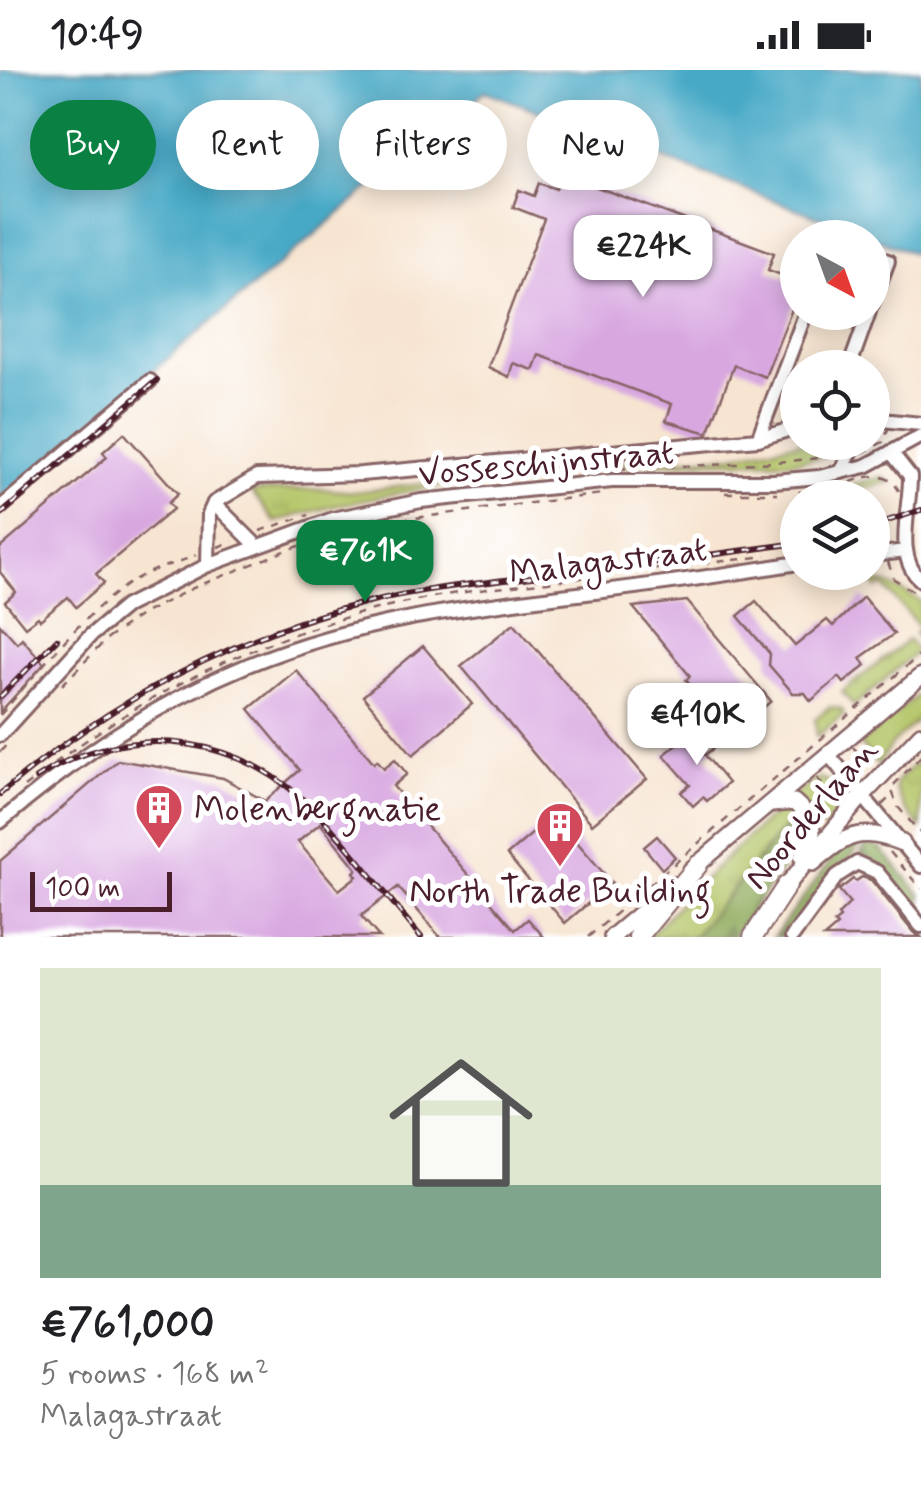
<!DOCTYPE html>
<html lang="en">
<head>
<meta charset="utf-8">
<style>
	body { margin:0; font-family:Mynerve,sans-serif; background:#f6f6f6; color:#202124; height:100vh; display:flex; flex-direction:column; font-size:38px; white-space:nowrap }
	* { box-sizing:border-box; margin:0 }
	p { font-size:32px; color:#757577 }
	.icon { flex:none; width:55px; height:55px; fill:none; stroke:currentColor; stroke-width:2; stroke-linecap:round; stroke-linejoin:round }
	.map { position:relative; height:867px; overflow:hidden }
	.panel { display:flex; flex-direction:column; background:#fff; flex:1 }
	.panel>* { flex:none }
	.hud { position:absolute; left:30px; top:30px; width:862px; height:90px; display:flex; gap:20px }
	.needle { width:65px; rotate:139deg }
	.fabs { position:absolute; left:780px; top:150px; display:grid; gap:20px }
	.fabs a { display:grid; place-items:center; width:110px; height:110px; border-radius:50%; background:#fff; box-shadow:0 5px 25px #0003; font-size:50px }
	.scale { position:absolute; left:30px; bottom:25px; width:142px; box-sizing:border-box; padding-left:10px; border:5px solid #4a1f2b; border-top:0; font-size:28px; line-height:35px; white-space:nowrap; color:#4a1f2b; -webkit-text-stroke:8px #fff; paint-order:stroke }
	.price { position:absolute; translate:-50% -85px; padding:0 22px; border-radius:20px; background:#fff; color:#222; font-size:32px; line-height:65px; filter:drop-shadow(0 2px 5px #0008) }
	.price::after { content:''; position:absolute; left:50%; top:60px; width:30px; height:22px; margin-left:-15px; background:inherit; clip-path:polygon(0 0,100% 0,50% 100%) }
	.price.selected { background:#0b8043; color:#fff }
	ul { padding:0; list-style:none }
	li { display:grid; align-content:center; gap:20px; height:530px; padding:0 40px }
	li span { display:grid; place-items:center; height:310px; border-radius:0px; color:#555 }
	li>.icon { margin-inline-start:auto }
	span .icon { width:180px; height:180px; fill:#fffc; stroke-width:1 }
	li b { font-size:42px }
	.chip { padding:0 35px; border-radius:45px; background:#fff; box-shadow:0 5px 25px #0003; font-size:35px; line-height:90px }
	.chip.selected { background:#0b8043; color:#fff }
	.status { display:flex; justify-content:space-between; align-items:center; height:70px; padding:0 50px; background:#fff; direction:ltr }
	.status svg { height:28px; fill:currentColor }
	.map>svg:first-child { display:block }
	.grass { fill:url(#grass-tufts); stroke:#7f724a; stroke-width:2.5 }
	.forest { fill:url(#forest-firs); stroke:#6c6444; stroke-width:2.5 }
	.water { fill:#46a9c6; stroke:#486478; stroke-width:2.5 }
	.building { fill:#d8a7e0; fill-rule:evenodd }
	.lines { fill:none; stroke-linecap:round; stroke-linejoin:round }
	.minor-casing { stroke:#876465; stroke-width:18 }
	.major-casing { stroke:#876465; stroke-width:20 }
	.highway-casing { stroke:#876465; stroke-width:22 }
	.path { stroke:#876465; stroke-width:2.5; stroke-dasharray:8 8; stroke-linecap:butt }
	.minor { stroke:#fff; stroke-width:12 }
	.major { stroke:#fff; stroke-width:15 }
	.highway { stroke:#fff; stroke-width:18 }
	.rail-casing { stroke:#4a1f2b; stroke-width:6 }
	.rail { stroke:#fff; stroke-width:2.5; stroke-dasharray:8; stroke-linecap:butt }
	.labels { text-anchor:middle; stroke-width:10; stroke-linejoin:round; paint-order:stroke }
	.street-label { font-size:35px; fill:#4a1f2b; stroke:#fff }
	.poi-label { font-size:35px; fill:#4a1f2b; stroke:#fff; text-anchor:start }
</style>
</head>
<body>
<div class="status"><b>10:49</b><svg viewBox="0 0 49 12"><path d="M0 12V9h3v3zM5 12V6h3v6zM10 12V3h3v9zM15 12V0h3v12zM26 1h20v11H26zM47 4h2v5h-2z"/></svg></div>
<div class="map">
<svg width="921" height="867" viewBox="0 0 921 867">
	<defs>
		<pattern id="grass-tufts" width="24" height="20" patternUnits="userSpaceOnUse" patternTransform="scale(2.5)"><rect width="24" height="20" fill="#b4c568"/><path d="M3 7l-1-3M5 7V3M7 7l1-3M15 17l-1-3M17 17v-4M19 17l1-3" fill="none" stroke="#9ca95a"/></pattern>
		<pattern id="forest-firs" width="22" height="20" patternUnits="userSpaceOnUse" patternTransform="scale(2.5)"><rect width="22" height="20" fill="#8faa5c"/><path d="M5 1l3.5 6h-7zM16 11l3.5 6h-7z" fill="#778a4c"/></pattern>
	</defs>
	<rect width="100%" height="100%" fill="#fff"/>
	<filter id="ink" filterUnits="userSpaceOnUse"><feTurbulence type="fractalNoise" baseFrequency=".01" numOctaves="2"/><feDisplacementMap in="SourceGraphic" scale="20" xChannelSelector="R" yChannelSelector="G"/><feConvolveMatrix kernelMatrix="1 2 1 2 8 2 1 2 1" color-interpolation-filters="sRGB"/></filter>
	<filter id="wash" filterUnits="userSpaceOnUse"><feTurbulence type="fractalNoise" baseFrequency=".0048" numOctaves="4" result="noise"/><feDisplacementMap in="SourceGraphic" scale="40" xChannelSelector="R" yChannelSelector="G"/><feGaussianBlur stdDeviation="2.25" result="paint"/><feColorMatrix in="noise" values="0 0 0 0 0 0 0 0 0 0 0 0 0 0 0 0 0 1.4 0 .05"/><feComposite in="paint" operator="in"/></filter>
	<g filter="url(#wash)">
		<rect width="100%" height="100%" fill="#f7e5d1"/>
		<g class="grass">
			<path d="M 800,372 L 849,373 C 820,398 766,391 730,391 C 656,392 582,399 508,408 C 428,418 352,428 275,452 L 251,421 L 322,419 L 354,422 L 582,395 L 734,385 Z"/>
			<path d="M 882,407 L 890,412 L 827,427 L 845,416 Z"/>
			<path d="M 873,511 L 888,514 L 921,531 L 921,570 L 915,563 L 920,558 L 883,515 L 877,519 Z"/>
			<path d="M 908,570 L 918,581 L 854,636 L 842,622 Z"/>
			<path d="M 921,622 L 921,647 L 893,673 L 878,696 L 860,674 Z"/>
			<path d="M 829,637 L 841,639 L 844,644 L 817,667 L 815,649 Z"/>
			<path d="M 921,688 L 921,758 L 904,738 L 895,718 L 897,711 Z"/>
			<path d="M 819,708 L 834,713 L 842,725 L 839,740 L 821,759 L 792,725 Z"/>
			<path d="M 784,739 L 798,741 L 693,867 L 648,867 L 686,826 L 766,750 Z"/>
		</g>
		<g class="forest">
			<path d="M 798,741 L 806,755 L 803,769 L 733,867 L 693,867 Z"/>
			<path d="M 863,770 L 850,789 L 839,795 L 784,867 L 773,867 L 839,780 Z"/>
			<path d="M 868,772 L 882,780 L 921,825 L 921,845 L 878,793 L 870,788 L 858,788 Z"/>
		</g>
		<path class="water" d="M 0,0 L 921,0 L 921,186 L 485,21 L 0,430 Z"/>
		<g id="blocks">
			<g class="building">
				<path d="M 562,104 L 774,183 L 768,200 L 798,211 L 798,224 L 765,307 L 734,295 L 708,363 L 666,351 L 672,334 L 539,285 L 533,300 L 513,293 L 509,307 L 488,297 L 544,149 L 513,137 L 519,120 L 534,126 L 539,113 L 556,119 Z"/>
				<path d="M 124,363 L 178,424 L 168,433 L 173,439 L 96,504 L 104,513 L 76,537 L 68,527 L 40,550 L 38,547 L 25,557 L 5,532 L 16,522 L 0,502 L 0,478 L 107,387 L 103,382 Z"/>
				<path d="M 863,527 L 894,564 L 860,588 L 866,595 L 844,613 L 839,607 L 811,631 L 805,623 L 793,623 L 769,595 L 770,584 L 738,546 L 756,531 L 795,576 L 827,550 L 833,556 Z"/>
				<path d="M 687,531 L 771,631 L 737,661 L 728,651 L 723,654 L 686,610 L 690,606 L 633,537 Z"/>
				<path d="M 514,553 L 647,709 L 592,754 L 461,596 Z"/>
				<path d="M 0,554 L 17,573 L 22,568 L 44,594 L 0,642 Z"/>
				<path d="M 423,576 L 472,634 L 413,685 L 363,626 Z"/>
				<path d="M 296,600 L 374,693 L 377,690 L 384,698 L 395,689 L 407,704 L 393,716 L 515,860 L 528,849 L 544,867 L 440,867 L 398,817 L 361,846 L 379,867 L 0,867 L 0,791 L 118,690 L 223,708 L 265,731 L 300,700 L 249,639 ZM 320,753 L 357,799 L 354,802 L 357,806 L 339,820 L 298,772 Z"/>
				<path d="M 704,662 L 716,676 L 705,685 L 728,713 L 707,731 L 703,727 L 693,736 L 681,722 L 690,715 L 664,685 L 689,664 L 695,669 Z"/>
				<path d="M 554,745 L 612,813 L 565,853 L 507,785 Z"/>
				<path d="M 657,766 L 675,787 L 662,799 L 644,777 Z"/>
				<path d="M 862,807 L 871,810 L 913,862 L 921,867 L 824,867 L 837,856 L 834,853 L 840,848 L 838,845 L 850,833 L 839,820 L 853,809 L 856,811 Z"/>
			</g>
		</g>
	</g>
	<g filter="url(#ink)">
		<use href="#blocks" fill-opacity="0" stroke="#876465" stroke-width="2.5"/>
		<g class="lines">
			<g class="minor-casing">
				<g id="minor">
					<path d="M 872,186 L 888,191 L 872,234"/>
					<path d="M 849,298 L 869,242"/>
					<path d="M 872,349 L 921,354"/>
					<path d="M 758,369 L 798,357"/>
					<path d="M 891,382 L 910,406 C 911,437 893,488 921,510"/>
					<path d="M 841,402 L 856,372"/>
					<path d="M 214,433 L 257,476"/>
					<path d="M 0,438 L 150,311"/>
					<path d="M 872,485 L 906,481"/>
					<path d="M 208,495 L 209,444 L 214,433 L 257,407 L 361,404 L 758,369 L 806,242"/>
					<path d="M 0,665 L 91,565 L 126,536 L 208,495 L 333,449 L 421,431 L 612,411 L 774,411 L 819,407 L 866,396 L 921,366"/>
					<path d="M 828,684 L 921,796"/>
					<path d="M 0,752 C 76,688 155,633 248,595 C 360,549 476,536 595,522 C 663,514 730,504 798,493"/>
					<path d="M 792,867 L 837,806 L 857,793 L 877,802 L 921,856"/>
				</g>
			</g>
			<g class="major-casing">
				<g id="major">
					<path d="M 772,734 L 794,732 L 811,748 L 812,763 L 802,787"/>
					<path d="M 813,793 C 846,765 860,756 902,773"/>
					<path d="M 691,800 L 921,606"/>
					<path d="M 787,815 L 862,726 L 921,664"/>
					<path d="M 612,867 L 674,815"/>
				</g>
			</g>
			<g class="highway-casing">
				<g id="highway">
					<path d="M 638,867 L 698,795"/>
					<path d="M 753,867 L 787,815"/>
				</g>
			</g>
			<g class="path">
				<path d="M 862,383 L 883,372 L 888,359"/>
				<path d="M 618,399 C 691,394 762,396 834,386"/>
				<path d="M 563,404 L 595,401"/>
				<path d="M 799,421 L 808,428"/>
				<path d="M 725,423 L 777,423"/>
				<path d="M 823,428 C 843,414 884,391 899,421"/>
				<path d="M 260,461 L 309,445"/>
				<path d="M 218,477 L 233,471"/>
				<path d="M 888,492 L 894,509 L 921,526"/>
				<path d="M 62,615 L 108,568 L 142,544 L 193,518 L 290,479 L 375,453 L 602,424"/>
				<path d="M 0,645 C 41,599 80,546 131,512 C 152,498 174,495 196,485"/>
				<path d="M 853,677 L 870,697"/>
				<path d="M 0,682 L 9,672"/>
				<path d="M 921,686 L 891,718 L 898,737 L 921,764"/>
				<path d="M 55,693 C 157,615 273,563 397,534 C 446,523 497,518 548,512 C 620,503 693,495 766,486"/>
				<path d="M 817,708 L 840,736"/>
				<path d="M 24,717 L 41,704"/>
				<path d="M 882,735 L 893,724"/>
				<path d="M 890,782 L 921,819"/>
				<path d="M 588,867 L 921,584"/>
			</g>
			<use href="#minor" class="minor"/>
			<use href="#major" class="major"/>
			<use href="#highway" class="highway"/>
			<g class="rail-casing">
				<g id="rail">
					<path d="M 0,445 L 157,310"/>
					<path d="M 872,456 L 921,440"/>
					<path d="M 0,627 L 57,569"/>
					<path d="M 36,708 C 119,654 226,661 300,727 C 343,765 383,823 421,867"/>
					<path d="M 0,724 C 107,634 231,566 368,532 C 429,517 493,512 556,504 C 636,495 717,484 798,473"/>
				</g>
			</g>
			<use href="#rail" class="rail"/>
		</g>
	</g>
	<defs>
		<g id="building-pin" transform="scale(2.5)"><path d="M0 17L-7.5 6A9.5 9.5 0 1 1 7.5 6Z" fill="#d1495b" stroke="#fff"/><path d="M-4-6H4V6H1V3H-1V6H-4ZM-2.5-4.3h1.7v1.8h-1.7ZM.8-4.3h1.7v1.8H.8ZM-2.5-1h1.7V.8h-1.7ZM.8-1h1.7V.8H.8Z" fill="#fff"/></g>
	</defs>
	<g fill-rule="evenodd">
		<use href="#building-pin" x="159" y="738"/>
		<use href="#building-pin" x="560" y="756"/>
	</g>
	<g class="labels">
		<g class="street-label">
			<text transform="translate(546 392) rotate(-5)" y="12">Vosseschijnstraat</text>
			<text transform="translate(608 490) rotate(-7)" y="12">Malagastraat</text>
			<text transform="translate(810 743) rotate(-50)" y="12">Noorderlaan</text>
		</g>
		<g class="poi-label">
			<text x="194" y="750">Molenbergnatie</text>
			<text x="560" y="832" text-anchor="middle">North Trade Building</text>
		</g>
	</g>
</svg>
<div class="fabs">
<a><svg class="needle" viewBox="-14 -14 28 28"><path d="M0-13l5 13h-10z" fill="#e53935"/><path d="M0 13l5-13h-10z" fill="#757577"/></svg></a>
<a><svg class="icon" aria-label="locate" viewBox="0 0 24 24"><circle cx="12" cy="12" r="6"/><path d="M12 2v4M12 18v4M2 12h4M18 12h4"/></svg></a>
<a><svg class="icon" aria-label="layers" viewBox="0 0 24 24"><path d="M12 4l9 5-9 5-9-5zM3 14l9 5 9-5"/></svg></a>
</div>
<div class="scale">100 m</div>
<b class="price" style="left:643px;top:230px">€224K</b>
<b class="price selected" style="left:365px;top:535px">€761K</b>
<b class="price" style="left:697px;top:698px">€410K</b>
<div class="hud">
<a class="chip selected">Buy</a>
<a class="chip">Rent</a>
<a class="chip">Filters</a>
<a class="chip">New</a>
</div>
</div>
<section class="panel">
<ul>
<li><span style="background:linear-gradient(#dfe7d0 70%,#7fa58c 0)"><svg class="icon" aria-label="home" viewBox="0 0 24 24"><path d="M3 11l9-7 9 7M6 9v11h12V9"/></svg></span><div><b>€761,000</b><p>5 rooms · 168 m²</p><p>Malagastraat</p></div></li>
</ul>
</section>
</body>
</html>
